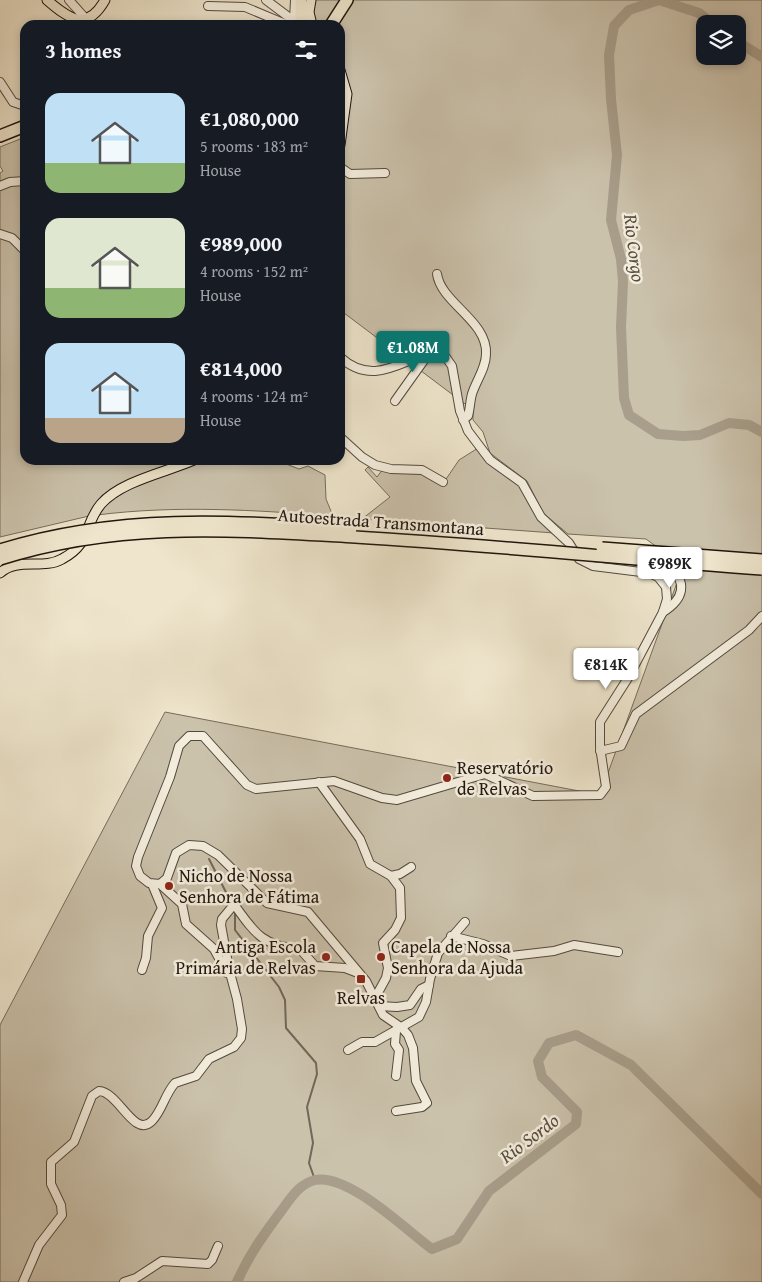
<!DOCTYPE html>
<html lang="en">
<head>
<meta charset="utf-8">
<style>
	body { margin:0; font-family:"Gentium Book Plus",serif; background:#242831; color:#f1f3f6; height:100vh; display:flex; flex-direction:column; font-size:19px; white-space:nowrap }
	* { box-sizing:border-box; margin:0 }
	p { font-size:16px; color:#9ea1a6 }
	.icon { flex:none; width:28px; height:28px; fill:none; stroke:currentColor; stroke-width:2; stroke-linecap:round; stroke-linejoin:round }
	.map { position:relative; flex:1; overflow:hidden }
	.details { position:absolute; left:20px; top:20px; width:325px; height:445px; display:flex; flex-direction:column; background:#171b24; border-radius:15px; box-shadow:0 2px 8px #0003 }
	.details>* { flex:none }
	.fabs { position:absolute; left:696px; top:15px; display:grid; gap:10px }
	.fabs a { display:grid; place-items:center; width:50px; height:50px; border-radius:10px; background:#171b24; box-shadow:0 2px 8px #0003; font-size:25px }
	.price { position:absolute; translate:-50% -42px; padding:0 11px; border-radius:5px; background:#fff; color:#222; font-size:16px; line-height:32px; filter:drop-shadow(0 1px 2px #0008) }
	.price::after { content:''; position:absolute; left:50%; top:30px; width:15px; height:11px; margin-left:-8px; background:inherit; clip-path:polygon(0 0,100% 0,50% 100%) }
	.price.active { background:#0f766e; color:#fff }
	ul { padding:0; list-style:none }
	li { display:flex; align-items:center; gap:15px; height:125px; padding:0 25px }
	li span { display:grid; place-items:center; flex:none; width:140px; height:100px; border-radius:15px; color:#555 }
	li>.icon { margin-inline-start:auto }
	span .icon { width:60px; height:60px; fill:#fffc; stroke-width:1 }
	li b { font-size:21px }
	h2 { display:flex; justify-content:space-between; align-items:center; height:60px; padding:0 25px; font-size:21px }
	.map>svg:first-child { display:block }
	.green { fill:#cbc2ac; stroke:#766c5c; fill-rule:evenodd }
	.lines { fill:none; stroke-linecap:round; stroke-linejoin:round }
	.stream { stroke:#726759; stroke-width:2 }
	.river { stroke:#a89e8b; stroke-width:10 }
	.minor-casing { stroke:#54493d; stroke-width:10 }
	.major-casing { stroke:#20150d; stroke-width:11 }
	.highway-casing { stroke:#20150d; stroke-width:14 }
	.minor { stroke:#f4eede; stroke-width:8 }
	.major { stroke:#eee5cc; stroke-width:9 }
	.highway { stroke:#eee5cc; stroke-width:11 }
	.highway-bridge-casing { stroke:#20150d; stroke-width:14; stroke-linecap:butt }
	.highway-bridge { stroke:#eee5cc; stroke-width:11 }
	.poi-dot { fill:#8f2418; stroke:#f4eede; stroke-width:2 }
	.labels { text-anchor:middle; stroke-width:5; stroke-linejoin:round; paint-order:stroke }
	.street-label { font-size:18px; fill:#20150d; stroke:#f4eede }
	.poi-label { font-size:18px; fill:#20150d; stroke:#f4eede; text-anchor:start }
	.water-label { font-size:19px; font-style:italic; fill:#564c3f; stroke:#f4eede }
</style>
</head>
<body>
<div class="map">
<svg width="762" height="1282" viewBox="0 0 762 1282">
	<rect width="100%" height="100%" fill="#eee5cc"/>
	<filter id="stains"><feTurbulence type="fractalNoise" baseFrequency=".004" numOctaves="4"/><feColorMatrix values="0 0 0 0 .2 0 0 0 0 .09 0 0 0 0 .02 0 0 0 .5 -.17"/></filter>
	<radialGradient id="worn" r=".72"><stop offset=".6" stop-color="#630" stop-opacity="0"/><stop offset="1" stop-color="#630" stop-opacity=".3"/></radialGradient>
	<g class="green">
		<path d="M 310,0 L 762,0 L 762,1282 L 0,1282 L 0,1025 L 165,712 L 600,795 L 683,566 L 646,539 L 568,534 L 543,513 L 527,481 L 490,453 L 483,432 L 473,420 L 473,410 L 340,310 L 340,25 L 310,25 ZM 705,24 L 738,24 L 738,56 L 705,56 Z"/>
		<path d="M 25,137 L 25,179 L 0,184 L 0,173 L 3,171 L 0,166 L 0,147 Z"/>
		<path d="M 25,184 L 25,246 L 0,231 L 0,189 L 7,186 Z"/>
		<path d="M 0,237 L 12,241 L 25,255 L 25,460 L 185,460 L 153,470 L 89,516 L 0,537 Z"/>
		<path d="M 478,448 L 518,484 L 554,533 L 362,519 L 390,497 L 365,470 L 368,467 L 377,477 L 383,469 L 419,473 L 442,485 L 459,460 Z"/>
		<path d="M 202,460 L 276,460 L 299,469 L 308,466 L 325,475 L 326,499 L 333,516 C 254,510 176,505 97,515 C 126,482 164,477 202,460 Z"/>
	</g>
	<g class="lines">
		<g class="stream">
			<path d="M 209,859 L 232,904"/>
			<path d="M 235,912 L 235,930 L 279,987 L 285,1000 L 286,1028 L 316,1063 L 317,1074 L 307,1107 L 313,1143 L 309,1163 L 315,1180"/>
		</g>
		<g class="river">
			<path d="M 659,0 L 629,10 L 614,26 L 609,55 L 611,99 L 617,155 L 611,220 L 621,259 L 623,282 L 621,327 L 624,398 L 629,415 L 658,434 L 683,436 L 700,435 L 729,423 L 749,425 L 762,432"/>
			<path d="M 659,0 L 699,13 L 713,24"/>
			<path d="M 738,42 L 762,57"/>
			<path d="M 237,1282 C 249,1255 262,1237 279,1214 C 289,1201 298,1184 315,1180 C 348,1173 406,1230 432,1249 L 457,1239 L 489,1191 L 576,1124 L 577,1112 L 542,1077 L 538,1061 L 549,1043 L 576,1035 L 631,1065 L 762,1194"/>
		</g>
		<g class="minor-casing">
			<g id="minor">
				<path d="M 69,0 L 86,19"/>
				<path d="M 266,0 L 294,21"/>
				<path d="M 208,6 L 245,7 L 288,25 L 294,19 L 295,0"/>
				<path d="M 0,82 L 13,102 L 25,106"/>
				<path d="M 340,167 L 350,174 L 385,173"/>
				<path d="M 0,186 L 10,182 L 25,181"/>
				<path d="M 0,234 L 12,238 L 25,251"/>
				<path d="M 437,274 C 441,303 488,321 486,354 C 486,368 476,381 472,394 C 470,401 470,409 468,416 L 463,420"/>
				<path d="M 340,357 C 381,395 418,342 445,356 L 452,366 L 460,411 L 468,431 L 490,460 L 522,483 L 541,517 L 569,543 L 579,559 L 593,566 L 649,573 L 658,577 L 666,587 L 667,599 L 663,612 L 628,678 L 600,722 L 600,747 L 606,787 L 600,795 L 533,796 L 485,774 L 397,800 L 382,798 L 334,781 L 256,789 L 247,785 L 203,736 L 189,736 L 179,746 L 170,777 L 138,857 L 136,866 L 140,876 L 149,883 L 160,884 L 167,878 L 176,853 L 189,845 L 203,846 L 218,855 L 267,903 L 308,912 L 366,981 L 383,1015 L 402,1028 L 408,1035 L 413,1048 L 416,1081 L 427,1103 L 422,1107 L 396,1111"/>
				<path d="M 395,401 L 427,356"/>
				<path d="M 340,437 L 362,457 L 375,465 L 391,469 L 422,470 L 443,482"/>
				<path d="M 663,612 C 684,599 688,583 669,565"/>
				<path d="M 600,751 L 621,746 L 636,714 L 749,630 L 762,616"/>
				<path d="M 319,782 L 360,839 L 370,864 L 391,876 L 400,888 L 401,918 L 395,930 L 383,943 L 388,968 L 386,978 L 375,998"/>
				<path d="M 391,876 L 400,874 L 411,867"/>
				<path d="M 160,884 L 182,904 L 186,924 L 214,949 L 227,973"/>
				<path d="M 451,936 L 483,944 L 511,956 L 554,951 L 574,945 L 618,952"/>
				<path d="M 142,970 L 146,958 L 148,936 L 162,908 L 152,884"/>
				<path d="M 379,1006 L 397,1007 L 410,1005 L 421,989 L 429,985"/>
				<path d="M 396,1031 L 395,1044 L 399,1050 L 396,1076"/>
				<path d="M 348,1050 L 362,1042 L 375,1042 L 419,1017 L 426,1002 L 430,979 L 438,953 L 465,922"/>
				<path d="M 23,1282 L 39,1245 L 62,1215 L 61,1205 L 51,1184 L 51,1162 L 74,1142 L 92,1096 L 99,1091 C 119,1092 134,1139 152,1121 C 162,1111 165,1094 175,1083 L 196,1076 L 209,1059 L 234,1047 L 241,1038 L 242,1029 L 237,999 L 229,969 L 221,925 L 222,919 L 232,907 L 236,907 C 255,934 265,947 300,949 L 315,966 L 345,968 L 358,973"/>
				<path d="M 124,1282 L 136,1278 L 162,1261 L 208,1264 L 212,1260 L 218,1246"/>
			</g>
		</g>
		<g class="major-casing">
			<g id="major">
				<path d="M 47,0 C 69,19 87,32 105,0"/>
				<path d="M 311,0 L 309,12 L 312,25"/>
				<path d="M 340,70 L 347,94 L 340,145"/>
				<path d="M 0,573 C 17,557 43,570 62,559 C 91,544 84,524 101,504 C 121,481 167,472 194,460"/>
			</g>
		</g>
		<g class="highway-casing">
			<g id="highway">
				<path d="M 301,25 L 301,2"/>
				<path d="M 331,25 L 347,0"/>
				<path d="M 0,136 L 25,126"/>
			</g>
		</g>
		<use href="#minor" class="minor"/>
		<use href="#major" class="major"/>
		<use href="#highway" class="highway"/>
		<g class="highway-bridge-casing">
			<g id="highway-bridge">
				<path d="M 602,548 L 762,560"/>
				<path d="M 0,550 C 115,514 233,520 351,529"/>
				<path d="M 0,559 C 120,521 231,530 355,537 C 491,545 626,559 762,569"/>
			</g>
		</g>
		<use href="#highway-bridge" class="highway-bridge"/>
	</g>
	<g class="poi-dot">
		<circle cx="447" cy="778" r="5"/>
		<circle cx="169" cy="886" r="5"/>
		<circle cx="326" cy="957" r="5"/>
		<circle cx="381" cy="957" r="5"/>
		<rect x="356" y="974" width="10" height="10" rx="2.5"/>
	</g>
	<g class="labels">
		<g class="street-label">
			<text transform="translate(381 522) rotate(4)" y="6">Autoestrada Transmontana</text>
		</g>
		<g class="poi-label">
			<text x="457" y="774">Reservatório<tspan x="457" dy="21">de Relvas</tspan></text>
			<text x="179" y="882">Nicho de Nossa<tspan x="179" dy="21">Senhora de Fátima</tspan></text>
			<text x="316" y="953" text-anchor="end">Antiga Escola<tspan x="316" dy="21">Primária de Relvas</tspan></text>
			<text x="391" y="953">Capela de Nossa<tspan x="391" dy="21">Senhora da Ajuda</tspan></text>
			<text x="361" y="1004" text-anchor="middle">Relvas</text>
		</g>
		<g class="water-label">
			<text transform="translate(635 248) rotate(83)" y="7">Rio Corgo</text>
			<text transform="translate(529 1138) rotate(-37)" y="7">Rio Sordo</text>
		</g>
	</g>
	<rect width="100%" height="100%" filter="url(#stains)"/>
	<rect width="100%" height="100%" fill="url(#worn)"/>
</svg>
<div class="fabs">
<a><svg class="icon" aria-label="layers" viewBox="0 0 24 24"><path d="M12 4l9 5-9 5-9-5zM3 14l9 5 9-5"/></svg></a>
</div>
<b class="price active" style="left:413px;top:373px">€1.08M</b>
<b class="price" style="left:670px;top:589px">€989K</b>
<b class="price" style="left:606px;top:690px">€814K</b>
<section class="details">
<h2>3 homes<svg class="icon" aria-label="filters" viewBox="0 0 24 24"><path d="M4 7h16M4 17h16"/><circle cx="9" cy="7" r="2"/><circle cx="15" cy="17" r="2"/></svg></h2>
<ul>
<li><span style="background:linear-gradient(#bfe0f5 70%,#8fb573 0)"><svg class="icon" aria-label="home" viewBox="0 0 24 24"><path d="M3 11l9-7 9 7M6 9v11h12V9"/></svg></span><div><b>€1,080,000</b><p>5 rooms · 183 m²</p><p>House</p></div></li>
<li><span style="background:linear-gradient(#dfe7d0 70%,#8fb573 0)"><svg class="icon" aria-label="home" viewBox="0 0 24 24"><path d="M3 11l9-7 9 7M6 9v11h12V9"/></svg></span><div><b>€989,000</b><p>4 rooms · 152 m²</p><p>House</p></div></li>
<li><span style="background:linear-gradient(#bfe0f5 75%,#b9a48a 0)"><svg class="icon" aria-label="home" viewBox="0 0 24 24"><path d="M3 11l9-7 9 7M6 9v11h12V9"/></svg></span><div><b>€814,000</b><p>4 rooms · 124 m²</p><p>House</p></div></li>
</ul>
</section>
</div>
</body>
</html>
